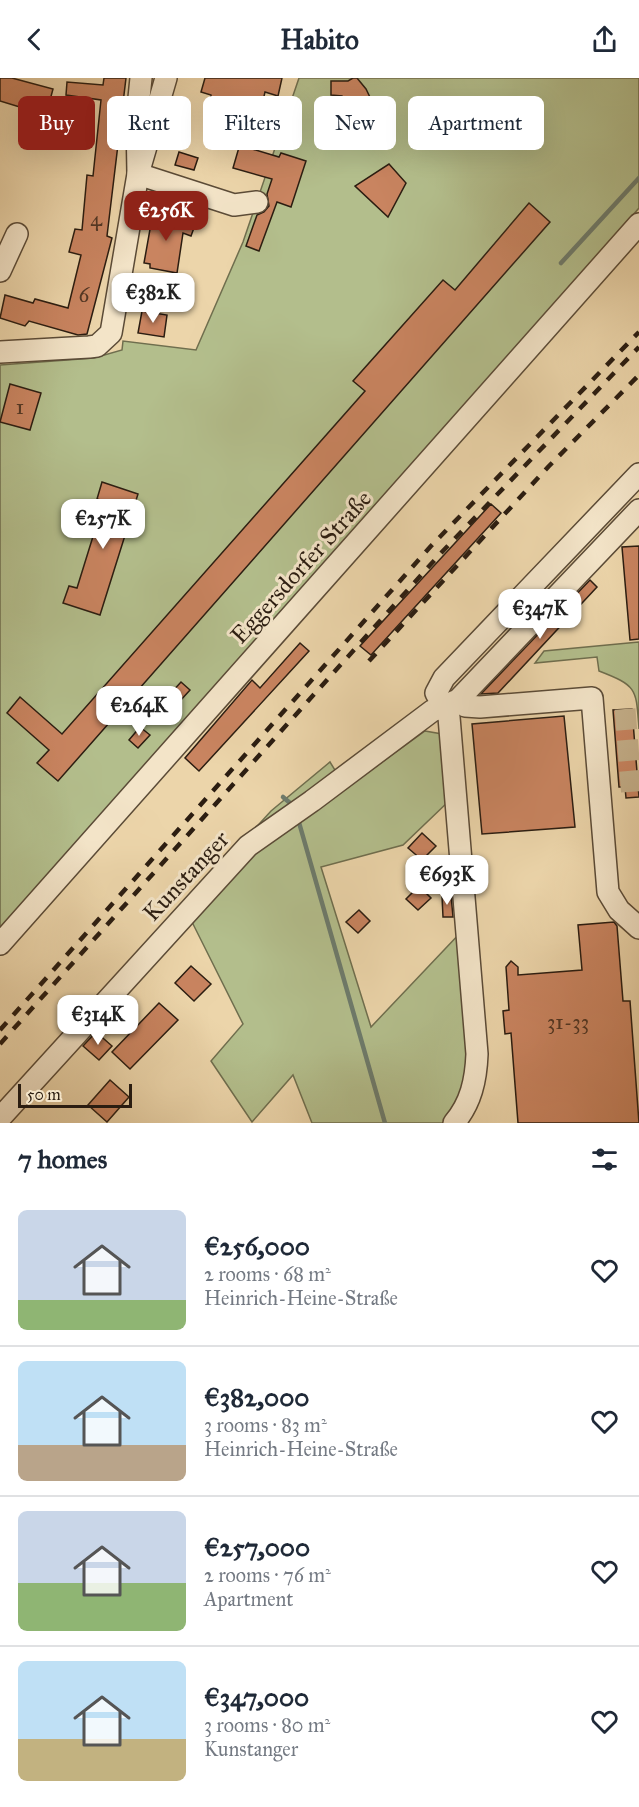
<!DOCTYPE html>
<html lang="en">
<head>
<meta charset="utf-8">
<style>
	body { margin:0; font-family:"IM FELL Great Primer",serif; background:#f2f2f3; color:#1f2937; height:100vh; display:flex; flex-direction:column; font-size:22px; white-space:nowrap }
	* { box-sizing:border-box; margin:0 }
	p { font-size:20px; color:#747a83 }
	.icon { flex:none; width:33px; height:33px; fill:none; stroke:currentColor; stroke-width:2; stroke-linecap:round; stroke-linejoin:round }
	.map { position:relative; height:1045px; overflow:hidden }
	.details { display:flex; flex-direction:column; background:#fff; flex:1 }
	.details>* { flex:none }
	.hud { position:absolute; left:18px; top:18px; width:603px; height:54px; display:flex; gap:12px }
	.scale { position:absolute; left:18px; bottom:15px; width:114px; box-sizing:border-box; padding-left:6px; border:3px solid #2b1d11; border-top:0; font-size:16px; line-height:21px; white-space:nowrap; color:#2b1d11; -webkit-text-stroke:4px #f3e4c8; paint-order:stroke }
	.price { position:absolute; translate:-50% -51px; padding:0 14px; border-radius:12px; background:#fff; color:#222; font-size:20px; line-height:39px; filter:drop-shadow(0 2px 3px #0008) }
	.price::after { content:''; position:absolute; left:50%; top:36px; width:18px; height:14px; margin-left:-9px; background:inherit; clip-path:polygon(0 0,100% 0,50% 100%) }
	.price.selected { background:#8f2418; color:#fff }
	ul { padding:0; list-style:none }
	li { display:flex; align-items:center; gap:18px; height:150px; padding:0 18px }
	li+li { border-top:2px solid #e0e1e3 }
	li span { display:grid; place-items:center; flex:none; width:168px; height:120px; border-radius:9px; color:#555 }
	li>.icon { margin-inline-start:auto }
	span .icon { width:72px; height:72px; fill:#fffc; stroke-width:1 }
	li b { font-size:26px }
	h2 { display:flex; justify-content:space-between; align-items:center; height:72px; padding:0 18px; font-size:26px }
	.chip { padding:0 21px; border-radius:9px; background:#fff; box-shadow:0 6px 24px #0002; font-size:21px; line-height:54px }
	.chip.selected { background:#8f2418; color:#fff }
	header { display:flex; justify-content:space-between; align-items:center; height:78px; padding:0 18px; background:#fff; font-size:27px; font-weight:700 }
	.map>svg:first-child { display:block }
	.green { fill:#b3be8c; stroke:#6f6e4e; stroke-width:1.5 }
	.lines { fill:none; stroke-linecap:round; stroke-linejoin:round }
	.stream { stroke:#6d7b6c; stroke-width:4.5 }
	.building { fill:#c98460; stroke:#2b1d11; stroke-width:1.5 }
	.minor-tunnel { stroke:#c5b08b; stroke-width:21; stroke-dasharray:21 10; stroke-linecap:butt }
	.minor-casing { stroke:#5b4b37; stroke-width:24 }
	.minor { stroke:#f3e4c8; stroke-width:21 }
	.rail { stroke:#2b1d11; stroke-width:4.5; stroke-dasharray:10 10; stroke-linecap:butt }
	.labels { text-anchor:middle; stroke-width:6; stroke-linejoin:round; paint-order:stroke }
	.number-label { font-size:21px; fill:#523725 }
	.street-label { font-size:24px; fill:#2b1d11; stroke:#f3e4c8 }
</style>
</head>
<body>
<header><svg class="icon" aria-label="back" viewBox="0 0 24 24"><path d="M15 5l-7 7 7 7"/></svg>Habito<svg class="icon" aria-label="share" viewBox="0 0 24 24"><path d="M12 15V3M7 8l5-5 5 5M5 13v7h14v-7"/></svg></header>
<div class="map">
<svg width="639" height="1045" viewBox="0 0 639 1045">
	<rect width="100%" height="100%" fill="#ecd5aa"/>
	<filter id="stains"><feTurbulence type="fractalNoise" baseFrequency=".00333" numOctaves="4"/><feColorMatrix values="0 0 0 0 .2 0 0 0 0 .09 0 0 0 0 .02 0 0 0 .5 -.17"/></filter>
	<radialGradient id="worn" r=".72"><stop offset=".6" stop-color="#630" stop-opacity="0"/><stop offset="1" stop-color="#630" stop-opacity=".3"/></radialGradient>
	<g class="green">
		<path d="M 299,0 L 639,0 L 639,130 L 0,855 L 0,287 L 94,280 L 122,272 L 123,263 L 196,272 L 243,164 Z"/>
		<path d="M 639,564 L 639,651 C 636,611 638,608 599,593 L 597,579 L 535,585 L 544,573 Z"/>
		<path d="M 425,653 L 442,656 L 450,722 L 403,767 L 321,789 L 371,949 L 463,852 L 471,965 L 467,1004 L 445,1045 L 312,1045 L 293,997 L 252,1044 L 211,983 L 243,946 L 184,828 L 271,733 L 330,684 L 346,710 Z"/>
	</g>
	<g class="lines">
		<g class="stream">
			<path d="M 561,185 L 639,100"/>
			<path d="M 283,719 L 290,725"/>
			<path d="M 298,741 L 385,1045"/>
		</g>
	</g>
	<g class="building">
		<path d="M 0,0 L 12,0 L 53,11 L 46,37 L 0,23 Z"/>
		<path d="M 104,0 L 126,0 L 107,158 L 112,160 L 87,256 L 78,257 L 29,243 L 25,248 L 0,240 L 5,217 L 33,225 L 35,221 L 68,230 L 81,177 L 69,174 L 75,151 L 82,152 L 87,97 L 93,98 L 101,22 L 66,17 L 67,4 L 103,7 Z"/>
		<path d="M 205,0 L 282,0 L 278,18 L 265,14 L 252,71 L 279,79 L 281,75 L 306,83 L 291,129 L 277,124 L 259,173 L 246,168 L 257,137 L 264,134 L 269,128 L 267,116 L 272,101 L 233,90 L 242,59 L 236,57 L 243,31 L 211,23 L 211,17 L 201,14 Z"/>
		<path d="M 353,0 L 357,0 L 366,11 L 377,34 L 358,45 L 342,18 L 331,17 L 331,3 L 348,3 Z"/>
		<path d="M 179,74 L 198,80 L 194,92 L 175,87 Z"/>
		<path d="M 389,86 L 406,105 L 388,139 L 355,108 Z"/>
		<path d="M 529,125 L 550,144 L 58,703 L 37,685 L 49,672 L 7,635 L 20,619 L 62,656 L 365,313 L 353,303 L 443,202 L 455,212 Z"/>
		<path d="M 159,134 L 195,147 L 191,158 L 183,155 L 177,195 L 150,190 L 150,186 L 144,185 L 152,140 L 157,140 Z"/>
		<path d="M 142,233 L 167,237 L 164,259 L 138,255 Z"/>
		<path d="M 10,306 L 41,315 L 30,352 L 0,344 Z"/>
		<path d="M 102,404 L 138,416 L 100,537 L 63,525 L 69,508 L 77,510 L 104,423 L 97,421 Z"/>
		<path d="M 491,426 L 501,435 L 371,577 L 360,568 Z"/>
		<path d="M 639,468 L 639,561 L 630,562 L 622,469 Z"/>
		<path d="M 590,502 L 597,509 L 498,615 L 481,616 Z"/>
		<path d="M 300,565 L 309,573 L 199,693 L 185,680 L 252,602 L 260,610 Z"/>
		<path d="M 181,604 L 190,612 L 180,623 L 171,615 Z"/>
		<path d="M 632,631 L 639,719 L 626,720 L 625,709 L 619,709 L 613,632 Z"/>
		<path d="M 564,638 L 575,749 L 482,756 L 472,646 Z"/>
		<path d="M 140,649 L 150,657 L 138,670 L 129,662 Z"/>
		<path d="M 422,755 L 436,768 L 422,782 L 408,770 Z"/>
		<path d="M 419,808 L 431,820 L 418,832 L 406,821 Z"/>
		<path d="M 451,817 L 453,839 L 443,839 L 442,818 Z"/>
		<path d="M 359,832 L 370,843 L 358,855 L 346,844 Z"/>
		<path d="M 614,844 L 617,848 L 623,923 L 630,923 L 639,1045 L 518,1045 L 511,955 L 505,956 L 503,933 L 509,932 L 506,889 L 511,883 L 518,889 L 518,897 L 582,892 L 578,847 Z"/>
		<path d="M 191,888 L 211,906 L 194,923 L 175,905 Z"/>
		<path d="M 159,925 L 178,942 L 130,991 L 112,974 Z"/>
		<path d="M 96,954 L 112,968 L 99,982 L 83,968 Z"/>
		<path d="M 110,1002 L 129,1019 L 107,1044 L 88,1027 Z"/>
	</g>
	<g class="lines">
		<path class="minor-tunnel" d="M 625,631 L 632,720"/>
		<g class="minor-casing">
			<g id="minor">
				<path d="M 141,0 L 137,40 L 138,96 L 234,127 L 257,124"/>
				<path d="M 0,193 L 17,156"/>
				<path d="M 0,274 L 89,269 L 97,268 L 111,255 L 138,96 L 166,0"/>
				<path d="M 458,622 L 465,628 L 480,629 L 592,620 L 608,814 L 619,832 L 639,850"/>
				<path d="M 0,866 L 639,146"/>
				<path d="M 0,1040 L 248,768 L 312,723 L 432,633 L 458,622 L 639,432"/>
				<path d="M 454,1045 C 471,1025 476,1002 477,976 L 449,639 L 436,615 L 444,600 L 639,396"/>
			</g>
		</g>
		<use href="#minor" class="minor"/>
		<g class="rail">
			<path d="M 369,583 L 549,388 L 639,297"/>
			<path d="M 0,952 L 431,468 L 639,254"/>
			<path d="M 0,966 L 441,475 L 639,269"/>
		</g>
	</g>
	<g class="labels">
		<g class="number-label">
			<text x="96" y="148">4</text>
			<text x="84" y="224">6</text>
			<text x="20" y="336">1</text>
			<text x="568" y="951">31-33</text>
		</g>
		<g class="street-label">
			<text transform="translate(301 489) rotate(-48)" y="8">Eggersdorfer Straße</text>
			<text transform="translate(186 798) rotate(-47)" y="8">Kunstanger</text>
		</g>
	</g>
	<rect width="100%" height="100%" filter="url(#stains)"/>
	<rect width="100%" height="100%" fill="url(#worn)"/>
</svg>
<div class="scale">50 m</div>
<b class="price selected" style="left:166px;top:164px">€256K</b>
<b class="price" style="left:153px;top:246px">€382K</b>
<b class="price" style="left:103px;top:472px">€257K</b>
<b class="price" style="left:540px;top:562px">€347K</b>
<b class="price" style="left:139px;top:659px">€264K</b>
<b class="price" style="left:447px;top:828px">€693K</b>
<b class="price" style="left:98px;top:968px">€314K</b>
<div class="hud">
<a class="chip selected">Buy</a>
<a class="chip">Rent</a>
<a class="chip">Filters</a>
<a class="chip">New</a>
<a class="chip">Apartment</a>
</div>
</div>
<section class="details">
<h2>7 homes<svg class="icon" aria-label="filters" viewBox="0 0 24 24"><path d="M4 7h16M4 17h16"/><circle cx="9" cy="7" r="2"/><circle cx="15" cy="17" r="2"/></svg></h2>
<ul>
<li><span style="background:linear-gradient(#c9d6e8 75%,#8fb573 0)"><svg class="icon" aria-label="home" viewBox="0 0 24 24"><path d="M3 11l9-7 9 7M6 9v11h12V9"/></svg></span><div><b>€256,000</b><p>2 rooms · 68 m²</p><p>Heinrich-Heine-Straße</p></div><svg class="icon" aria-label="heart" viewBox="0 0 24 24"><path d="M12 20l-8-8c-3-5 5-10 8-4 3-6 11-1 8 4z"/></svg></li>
<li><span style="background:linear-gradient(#bfe0f5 70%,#b9a48a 0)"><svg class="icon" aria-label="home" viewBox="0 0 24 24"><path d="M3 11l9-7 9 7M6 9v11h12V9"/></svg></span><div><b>€382,000</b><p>3 rooms · 83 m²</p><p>Heinrich-Heine-Straße</p></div><svg class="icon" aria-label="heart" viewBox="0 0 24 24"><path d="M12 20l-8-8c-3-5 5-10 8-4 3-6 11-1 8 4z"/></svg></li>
<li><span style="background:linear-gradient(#c9d6e8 60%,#8fb573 0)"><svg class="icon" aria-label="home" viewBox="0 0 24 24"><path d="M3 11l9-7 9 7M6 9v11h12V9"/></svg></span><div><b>€257,000</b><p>2 rooms · 76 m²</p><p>Apartment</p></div><svg class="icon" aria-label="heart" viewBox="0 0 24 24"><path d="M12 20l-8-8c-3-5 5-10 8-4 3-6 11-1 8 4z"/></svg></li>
<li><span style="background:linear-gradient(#bfe0f5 65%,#c2b280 0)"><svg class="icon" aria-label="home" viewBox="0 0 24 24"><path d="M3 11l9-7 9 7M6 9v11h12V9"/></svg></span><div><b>€347,000</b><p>3 rooms · 80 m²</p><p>Kunstanger</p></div><svg class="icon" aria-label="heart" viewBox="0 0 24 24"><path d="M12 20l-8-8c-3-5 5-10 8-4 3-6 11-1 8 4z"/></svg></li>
</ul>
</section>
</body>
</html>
